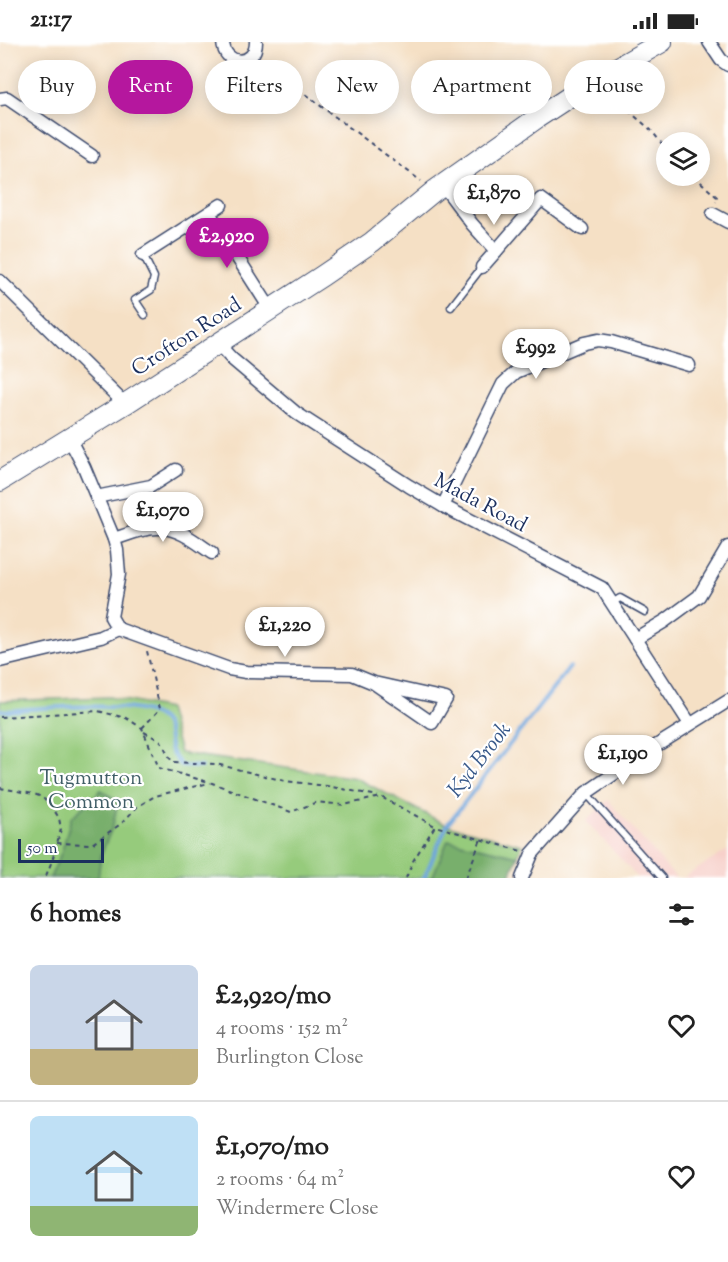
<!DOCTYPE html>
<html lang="en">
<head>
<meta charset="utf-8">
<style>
	body { margin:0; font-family:"Sorts Mill Goudy",serif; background:#f2f2f2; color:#222; height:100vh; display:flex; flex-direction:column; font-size:22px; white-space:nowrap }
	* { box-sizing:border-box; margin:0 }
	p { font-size:20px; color:#767676 }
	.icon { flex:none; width:33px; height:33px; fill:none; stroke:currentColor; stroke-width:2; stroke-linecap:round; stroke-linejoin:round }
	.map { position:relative; height:836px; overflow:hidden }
	.drawer { display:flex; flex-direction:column; background:#fff; flex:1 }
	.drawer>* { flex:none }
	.hud { position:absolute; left:18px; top:18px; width:693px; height:54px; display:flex; gap:12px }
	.fabs { position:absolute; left:656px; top:90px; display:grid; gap:12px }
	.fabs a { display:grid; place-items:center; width:54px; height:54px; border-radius:50%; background:#fff; box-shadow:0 3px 15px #0003; font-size:30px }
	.scale { position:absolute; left:18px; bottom:15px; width:86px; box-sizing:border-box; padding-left:6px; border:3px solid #1b2f5e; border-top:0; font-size:16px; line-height:21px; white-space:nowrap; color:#1b2f5e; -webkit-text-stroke:4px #fff; paint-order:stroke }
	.price { position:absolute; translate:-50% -51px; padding:0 14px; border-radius:21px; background:#fff; color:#222; font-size:20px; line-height:39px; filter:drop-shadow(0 2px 3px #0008) }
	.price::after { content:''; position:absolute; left:50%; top:36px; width:18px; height:14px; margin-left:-9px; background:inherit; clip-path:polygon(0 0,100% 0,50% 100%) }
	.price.selected { background:#b5179e; color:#fff }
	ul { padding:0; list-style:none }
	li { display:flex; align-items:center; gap:18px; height:150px; padding:0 30px }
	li+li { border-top:2px solid #e0e0e0 }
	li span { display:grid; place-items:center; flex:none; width:168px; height:120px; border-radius:9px; color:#555 }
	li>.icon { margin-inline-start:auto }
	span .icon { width:72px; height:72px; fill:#fffc; stroke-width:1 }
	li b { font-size:26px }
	h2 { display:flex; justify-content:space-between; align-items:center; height:72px; padding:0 30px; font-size:26px }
	.chip { padding:0 21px; border-radius:27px; background:#fff; box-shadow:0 3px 15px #0003; font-size:21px; line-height:54px }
	.chip.selected { background:#b5179e; color:#fff }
	.status { display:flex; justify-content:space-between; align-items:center; height:42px; padding:0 30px; background:#fff; direction:ltr }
	.status svg { height:16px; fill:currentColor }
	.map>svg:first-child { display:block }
	.built { fill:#f7d0ca }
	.green { fill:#96cb7c; stroke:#587d6d; stroke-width:1.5 }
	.forest { fill:#78af6c; stroke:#4a6f65; stroke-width:1.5 }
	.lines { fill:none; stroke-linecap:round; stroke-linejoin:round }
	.stream { stroke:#6ea6dd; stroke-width:4 }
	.service-casing { stroke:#3c4a6d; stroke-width:9 }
	.minor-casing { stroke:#3c4a6d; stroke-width:15 }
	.primary-casing { stroke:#3c4a6d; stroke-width:22 }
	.path { stroke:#3c4a6d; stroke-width:2; stroke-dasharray:4.5 4.5; stroke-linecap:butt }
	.service { stroke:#fff; stroke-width:6 }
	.minor { stroke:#fff; stroke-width:12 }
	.primary { stroke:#fff; stroke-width:20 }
	.labels { text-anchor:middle; stroke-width:4.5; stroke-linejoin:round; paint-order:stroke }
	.street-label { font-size:21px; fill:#1b2f5e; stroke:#fff }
	.park-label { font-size:21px; fill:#405e67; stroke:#fff }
	.water-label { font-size:22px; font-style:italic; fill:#38598a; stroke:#fff }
</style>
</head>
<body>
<div class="status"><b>21:17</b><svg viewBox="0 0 49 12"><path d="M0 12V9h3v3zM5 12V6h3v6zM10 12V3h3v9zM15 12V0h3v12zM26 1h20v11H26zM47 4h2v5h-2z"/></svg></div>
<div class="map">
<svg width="728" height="836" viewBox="0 0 728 836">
	<rect width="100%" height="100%" fill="#fff"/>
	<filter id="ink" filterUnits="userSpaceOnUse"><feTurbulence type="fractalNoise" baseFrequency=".0167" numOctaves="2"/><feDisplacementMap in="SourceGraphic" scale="12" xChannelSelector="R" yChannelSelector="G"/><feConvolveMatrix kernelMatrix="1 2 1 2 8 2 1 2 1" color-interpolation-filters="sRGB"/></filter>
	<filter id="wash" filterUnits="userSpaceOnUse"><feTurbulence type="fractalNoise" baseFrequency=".008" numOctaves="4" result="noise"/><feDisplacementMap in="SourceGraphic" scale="24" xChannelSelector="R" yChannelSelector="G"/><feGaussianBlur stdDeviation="1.35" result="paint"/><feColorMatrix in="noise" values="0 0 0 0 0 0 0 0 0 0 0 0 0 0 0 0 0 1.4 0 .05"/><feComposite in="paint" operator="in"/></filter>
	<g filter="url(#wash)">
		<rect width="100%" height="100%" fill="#f5e0c5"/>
		<g class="built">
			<path d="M 608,758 L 676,836 L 638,836 L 586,779 Z"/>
			<path d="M 728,808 L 728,836 L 683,836 Z"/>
		</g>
		<path class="green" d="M 109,655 L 168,667 L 180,711 L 356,736 L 447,783 L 522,803 L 509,836 L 0,836 L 0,659 Z"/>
		<g class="forest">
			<path d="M 101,748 L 118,759 L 113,783 L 101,813 L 98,836 L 50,836 L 62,809 L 71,776 Z"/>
			<path d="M 448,798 L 518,814 L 509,836 L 432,836 Z"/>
		</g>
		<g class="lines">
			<g class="stream">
				<path d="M 0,668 L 8,669 C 36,666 144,657 162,678 C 170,686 168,699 171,709 C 173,714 178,719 181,724 L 201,725"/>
				<path d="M 424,836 L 447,783 L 570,625"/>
			</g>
		</g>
	</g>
	<g filter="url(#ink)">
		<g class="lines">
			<g class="service-casing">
				<g id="service">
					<path d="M 143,213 L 154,235 L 151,248 L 135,258 L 145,273"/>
					<path d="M 451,265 L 482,225"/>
					<path d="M 612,561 L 620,556 L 645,570"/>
					<path d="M 586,751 L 662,836"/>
				</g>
			</g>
			<g class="minor-casing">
				<g id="minor">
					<path d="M 223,0 C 224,25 256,25 256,0"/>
					<path d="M 709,0 L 721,18 L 728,23"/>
					<path d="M 0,57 L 7,56 L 92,114"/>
					<path d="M 443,143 L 472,182 L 496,209 L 482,225"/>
					<path d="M 209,171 L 271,268"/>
					<path d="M 713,172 L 728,180"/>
					<path d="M 496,209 L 541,157 L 582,187"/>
					<path d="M 143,213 L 221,163"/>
					<path d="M 0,239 L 125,362"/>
					<path d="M 218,302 L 232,317 L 296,371 L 409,444 L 443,464 L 602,546 L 690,682"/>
					<path d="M 69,396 L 84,425 L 114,497 L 117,508 L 119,532 L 111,575 L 118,587"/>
					<path d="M 96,455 L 151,444 L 176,428"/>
					<path d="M 443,464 L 503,342 L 516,330 L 584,301 L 598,298 L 611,300 L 689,323"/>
					<path d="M 114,497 C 129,492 145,485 161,486 C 179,486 197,501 212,511"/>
					<path d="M 118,587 L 229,627 L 246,630 L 352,632 L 374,641 L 446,657 L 432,681 L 374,641"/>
					<path d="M 635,597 L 665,579 L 699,554 L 728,505"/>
					<path d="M 0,619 L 101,595 L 118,587"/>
					<path d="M 522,836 L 532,812 L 586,751 L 643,712 L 728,659"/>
				</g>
			</g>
			<g class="primary-casing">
				<path id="primary" d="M 0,439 L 125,362 L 322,234 L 372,200 L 434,149 L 537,76 L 592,40 L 662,0"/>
			</g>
			<g class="path">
				<path d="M 262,20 L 421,139"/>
				<path d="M 612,47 L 623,64 L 651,88 L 666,107"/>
				<path d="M 694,134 L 717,155 L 716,160"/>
				<path d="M 0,675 L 98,669 L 126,676 L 142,686 L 159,726 L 212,741 L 291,770 L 317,760 L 344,763 L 381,755 L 435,784 L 521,809"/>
				<path d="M 142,686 L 160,667 L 147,609"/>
				<path d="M 144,690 L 161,699 L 172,720 L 216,722 L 285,739 L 327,744 L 378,754"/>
				<path d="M 0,746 L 34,752 L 42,755 L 54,768 L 59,776 L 61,787 L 52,819 L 45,836"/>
				<path d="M 57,801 L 92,802 L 122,781 L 137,765 L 155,754 L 209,741"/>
				<path d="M 406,836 L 413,819 L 435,784"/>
				<path d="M 466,836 L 481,797"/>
			</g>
			<use href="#service" class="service"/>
			<use href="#minor" class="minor"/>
			<use href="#primary" class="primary"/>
		</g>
	</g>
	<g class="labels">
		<g class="street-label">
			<text transform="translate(186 294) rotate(-33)" y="7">Crofton Road</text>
			<text transform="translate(481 460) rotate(28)" y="7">Mada Road</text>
		</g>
		<g class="park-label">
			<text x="91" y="742">Tugmutton<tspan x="91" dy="24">Common</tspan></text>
		</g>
		<g class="water-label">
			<text transform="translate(478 717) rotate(-52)" y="8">Kyd Brook</text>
		</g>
	</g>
</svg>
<div class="fabs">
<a><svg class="icon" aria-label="layers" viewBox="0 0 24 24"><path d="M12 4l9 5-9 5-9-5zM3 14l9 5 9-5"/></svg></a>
</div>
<div class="scale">50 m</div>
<b class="price" style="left:494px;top:184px">£1,870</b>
<b class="price selected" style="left:227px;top:227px">£2,920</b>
<b class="price" style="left:536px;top:338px">£992</b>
<b class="price" style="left:163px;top:501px">£1,070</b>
<b class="price" style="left:285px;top:616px">£1,220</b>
<b class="price" style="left:623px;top:744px">£1,190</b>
<div class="hud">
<a class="chip">Buy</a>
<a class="chip selected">Rent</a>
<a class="chip">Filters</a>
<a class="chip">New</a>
<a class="chip">Apartment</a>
<a class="chip">House</a>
</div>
</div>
<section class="drawer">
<h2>6 homes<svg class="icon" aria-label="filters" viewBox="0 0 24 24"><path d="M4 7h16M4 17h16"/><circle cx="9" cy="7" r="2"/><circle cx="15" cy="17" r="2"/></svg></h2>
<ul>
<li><span style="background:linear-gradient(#c9d6e8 70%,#c2b280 0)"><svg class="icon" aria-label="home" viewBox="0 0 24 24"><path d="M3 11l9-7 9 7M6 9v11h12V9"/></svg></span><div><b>£2,920/mo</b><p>4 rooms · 152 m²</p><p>Burlington Close</p></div><svg class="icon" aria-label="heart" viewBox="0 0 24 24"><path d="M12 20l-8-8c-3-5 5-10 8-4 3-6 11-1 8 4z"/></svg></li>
<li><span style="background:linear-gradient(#bfe0f5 75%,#8fb573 0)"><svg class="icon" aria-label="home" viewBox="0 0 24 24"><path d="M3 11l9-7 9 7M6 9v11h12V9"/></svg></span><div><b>£1,070/mo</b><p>2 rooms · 64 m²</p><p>Windermere Close</p></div><svg class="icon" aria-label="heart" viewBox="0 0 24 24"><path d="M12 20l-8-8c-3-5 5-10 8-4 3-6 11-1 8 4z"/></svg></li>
</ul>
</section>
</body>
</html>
